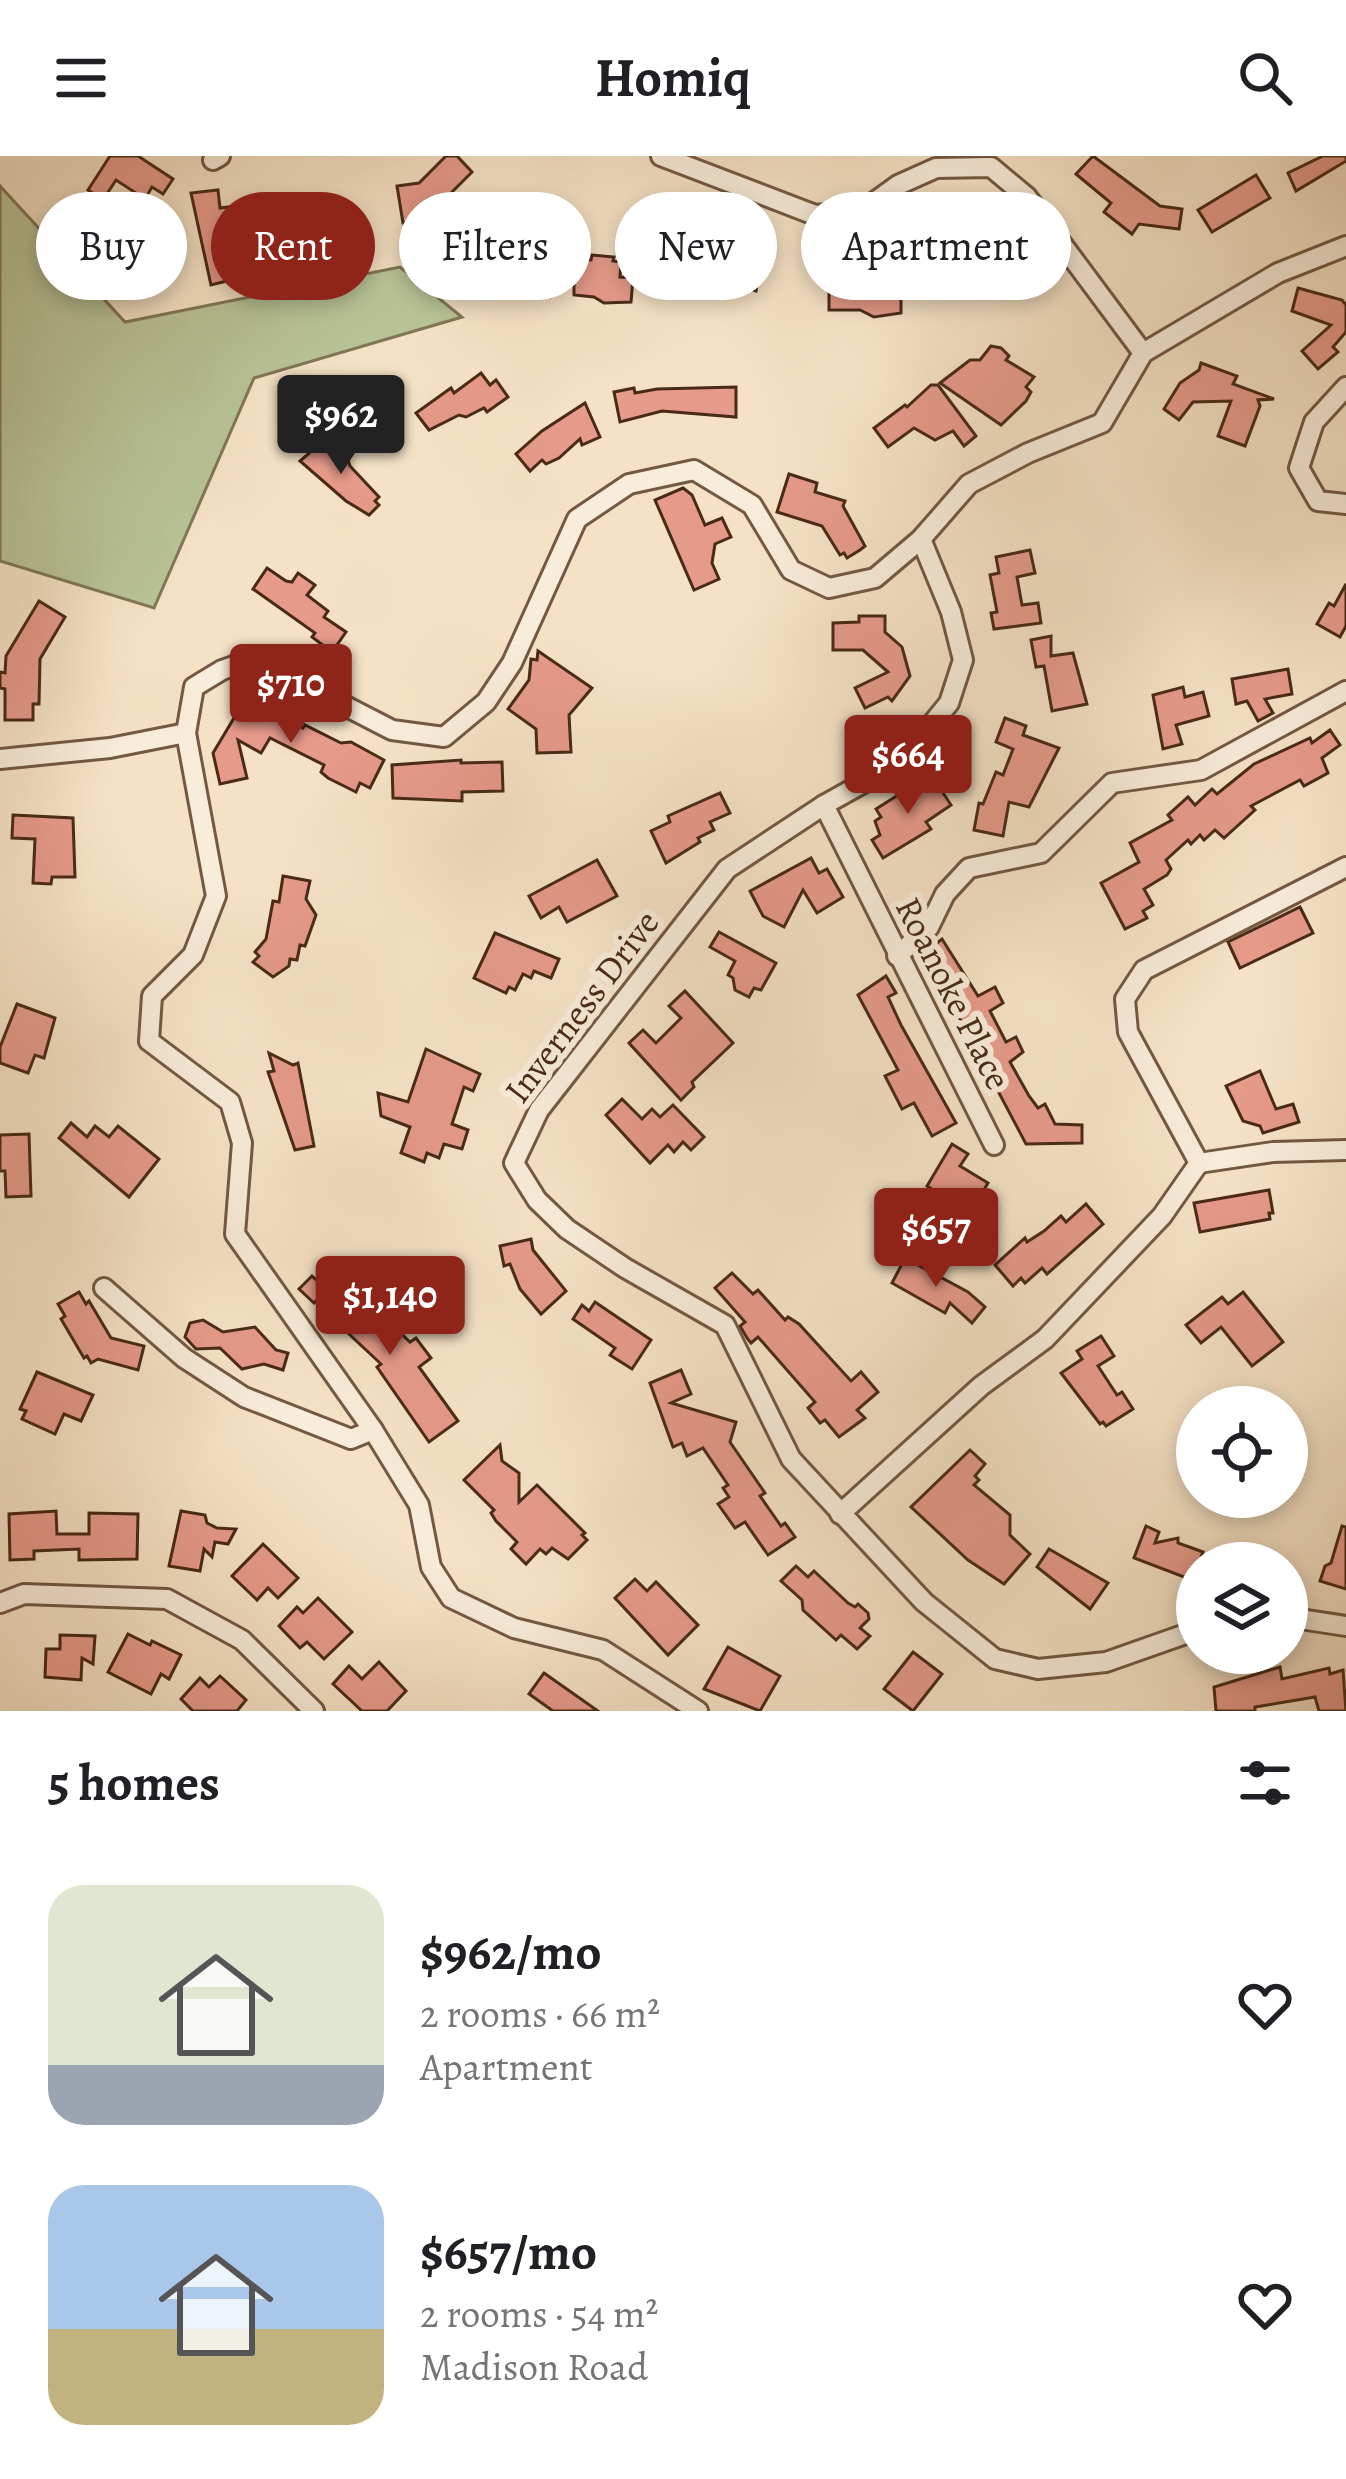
<!DOCTYPE html>
<html lang="en">
<head>
<meta charset="utf-8">
<style>
	body { margin:0; font-family:Alegreya,serif; background:#f6f6f6; color:#202124; height:100vh; display:flex; flex-direction:column; font-size:45px; white-space:nowrap }
	* { box-sizing:border-box; margin:0 }
	p { font-size:39px; color:#757577 }
	.icon { flex:none; width:66px; height:66px; fill:none; stroke:currentColor; stroke-width:2; stroke-linecap:round; stroke-linejoin:round }
	.map { position:relative; height:1555px; overflow:hidden }
	.drawer { display:flex; flex-direction:column; background:#fff; flex:1 }
	.drawer>* { flex:none }
	.guide { position:absolute; left:36px; top:36px; width:1275px; height:108px; display:flex; gap:24px }
	.tools { position:absolute; left:1176px; top:1230px; display:grid; gap:24px }
	.tools a { display:grid; place-items:center; width:132px; height:132px; border-radius:50%; background:#fff; box-shadow:0 6px 18px #0003; font-size:60px }
	.price { position:absolute; translate:-50% -102px; padding:0 27px; border-radius:12px; background:#8f2418; color:#fff; font-size:39px; line-height:78px; filter:drop-shadow(0 3px 6px #0008) }
	.price::after { content:''; position:absolute; left:50%; top:72px; width:36px; height:27px; margin-left:-18px; background:inherit; clip-path:polygon(0 0,100% 0,50% 100%) }
	.price.active { background:#222; color:#fff }
	ul { padding:0; list-style:none }
	li { display:flex; align-items:center; gap:36px; height:300px; padding:0 48px }
	li span { display:grid; place-items:center; flex:none; width:336px; height:240px; border-radius:36px; color:#555 }
	li>.icon { margin-inline-start:auto }
	span .icon { width:144px; height:144px; fill:#fffc; stroke-width:1 }
	li b { font-size:51px }
	h2 { display:flex; justify-content:space-between; align-items:center; height:144px; padding:0 48px; font-size:51px }
	.tag { padding:0 42px; border-radius:54px; background:#fff; box-shadow:0 6px 18px #0003; font-size:42px; line-height:108px }
	.tag.active { background:#8f2418; color:#fff }
	header { display:flex; justify-content:space-between; align-items:center; height:156px; padding:0 48px; background:#fff; font-size:54px; font-weight:600 }
	.map>svg:first-child { display:block }
	.green { fill:#b8c498; stroke:#807757; stroke-width:3 }
	.building { fill:#e69a8a; stroke:#482a16; stroke-width:3 }
	.lines { fill:none; stroke-linecap:round; stroke-linejoin:round }
	.minor-casing { stroke:#735842; stroke-width:24 }
	.minor { stroke:#f8ecda; stroke-width:18 }
	.labels { text-anchor:middle; stroke-width:12; stroke-linejoin:round; paint-order:stroke }
	.street-label { font-size:36px; fill:#482a16; stroke:#f8ecda }
</style>
</head>
<body>
<header><svg class="icon" aria-label="menu" viewBox="0 0 24 24"><path d="M4 6h16M4 12h16M4 18h16"/></svg>Homiq<svg class="icon" aria-label="search" viewBox="0 0 24 24"><circle cx="10" cy="10" r="6"/><path d="M15 15l6 6"/></svg></header>
<div class="map">
<svg width="1346" height="1555" viewBox="0 0 1346 1555">
	<rect width="100%" height="100%" fill="#f5e2c6"/>
	<filter id="stains"><feTurbulence type="fractalNoise" baseFrequency=".00167" numOctaves="4"/><feColorMatrix values="0 0 0 0 .2 0 0 0 0 .09 0 0 0 0 .02 0 0 0 .5 -.17"/></filter>
	<radialGradient id="worn" r=".72"><stop offset=".6" stop-color="#630" stop-opacity="0"/><stop offset="1" stop-color="#630" stop-opacity=".3"/></radialGradient>
	<path class="green" d="M 0,30 L 125,166 L 400,111 L 462,161 L 254,222 L 154,452 L 0,405 Z"/>
	<g class="building">
		<path d="M 110,0 L 138,0 L 173,23 L 163,38 L 152,31 L 145,43 L 116,24 L 103,44 L 88,34 Z"/>
		<path d="M 446,0 L 457,0 L 472,16 L 445,43 L 464,63 L 455,94 L 429,89 L 434,62 L 403,67 L 397,30 L 419,27 Z"/>
		<path d="M 1093,0 L 1160,50 L 1182,53 L 1179,73 L 1139,68 L 1132,78 L 1104,56 L 1111,47 L 1076,18 Z"/>
		<path d="M 1323,0 L 1346,0 L 1346,5 L 1296,35 L 1288,17 Z"/>
		<path d="M 1256,19 L 1270,42 L 1212,76 L 1198,54 Z"/>
		<path d="M 218,34 L 220,52 L 229,51 L 230,62 L 238,61 L 243,121 L 211,129 L 191,37 Z"/>
		<path d="M 694,80 L 762,98 L 756,135 L 742,130 L 747,108 L 721,126 L 714,124 L 709,115 L 700,119 L 692,116 L 668,126 L 659,107 L 681,97 Z"/>
		<path d="M 592,99 L 614,101 L 613,105 L 621,106 L 620,121 L 633,122 L 631,146 L 604,147 L 594,141 L 574,139 L 574,117 L 550,141 L 535,127 L 559,102 L 591,104 Z"/>
		<path d="M 871,117 L 879,117 L 888,127 L 894,127 L 894,138 L 901,138 L 901,157 L 874,161 L 860,154 L 829,154 L 829,134 L 838,134 L 838,126 L 861,126 Z"/>
		<path d="M 1298,132 L 1342,144 L 1346,149 L 1346,176 L 1333,191 L 1338,196 L 1318,213 L 1302,195 L 1331,169 L 1292,155 Z"/>
		<path d="M 991,190 L 1001,192 L 1009,200 L 1006,204 L 1034,221 L 1026,231 L 1031,236 L 1026,245 L 1001,269 L 940,227 L 970,204 L 980,204 Z"/>
		<path d="M 1201,207 L 1237,220 L 1233,228 L 1274,243 L 1258,244 L 1260,250 L 1245,290 L 1218,280 L 1231,245 L 1193,246 L 1179,264 L 1164,253 L 1180,227 L 1199,214 Z"/>
		<path d="M 481,217 L 490,229 L 496,224 L 508,241 L 487,256 L 484,252 L 466,261 L 459,259 L 429,274 L 416,257 L 451,232 L 454,237 Z"/>
		<path d="M 931,229 L 938,229 L 976,280 L 964,290 L 953,275 L 935,284 L 914,272 L 888,291 L 874,272 L 905,249 L 907,251 Z"/>
		<path d="M 736,231 L 736,261 L 662,255 L 620,266 L 614,236 L 634,232 L 635,237 L 657,233 Z"/>
		<path d="M 585,247 L 600,281 L 582,289 L 580,283 L 559,302 L 546,308 L 542,304 L 530,315 L 516,298 L 542,275 Z"/>
		<path d="M 323,285 L 346,298 L 350,310 L 379,341 L 375,345 L 379,349 L 369,359 L 346,345 L 300,305 Z"/>
		<path d="M 789,318 L 817,327 L 815,336 L 845,345 L 843,350 L 865,390 L 860,394 L 847,402 L 844,397 L 840,399 L 822,370 L 777,356 Z"/>
		<path d="M 683,332 L 692,339 L 705,369 L 722,362 L 731,381 L 715,388 L 712,407 L 719,423 L 694,434 L 655,344 Z"/>
		<path d="M 1030,394 L 1035,417 L 1017,421 L 1022,449 L 1038,447 L 1041,467 L 994,473 L 991,457 L 997,456 L 990,419 L 999,417 L 996,401 Z"/>
		<path d="M 267,412 L 286,425 L 292,426 L 298,417 L 315,429 L 307,439 L 328,455 L 324,461 L 346,476 L 332,496 L 312,481 L 315,477 L 253,433 Z"/>
		<path d="M 1346,428 L 1346,470 L 1340,481 L 1317,468 L 1329,447 L 1334,450 Z"/>
		<path d="M 39,445 L 65,461 L 40,503 L 39,548 L 33,548 L 33,564 L 5,564 L 5,533 L 0,532 L 0,516 L 5,517 L 6,500 Z"/>
		<path d="M 859,460 L 885,460 L 885,476 L 902,491 L 910,520 L 892,545 L 888,541 L 865,552 L 855,532 L 888,516 L 863,494 L 833,494 L 833,467 L 859,466 Z"/>
		<path d="M 1051,480 L 1051,500 L 1073,497 L 1087,548 L 1052,555 L 1044,510 L 1036,511 L 1031,484 Z"/>
		<path d="M 538,495 L 592,532 L 569,559 L 571,596 L 537,597 L 536,573 L 508,553 L 529,524 L 531,503 L 537,504 Z"/>
		<path d="M 1288,513 L 1292,538 L 1265,543 L 1273,557 L 1258,565 L 1247,545 L 1236,548 L 1232,523 Z"/>
		<path d="M 1183,531 L 1185,541 L 1203,536 L 1209,560 L 1176,569 L 1182,588 L 1163,593 L 1153,539 Z"/>
		<path d="M 242,536 L 303,572 L 305,569 L 341,587 L 351,586 L 384,604 L 370,632 L 360,627 L 356,636 L 328,622 L 321,616 L 324,609 L 270,582 L 261,597 L 238,584 L 247,622 L 220,628 L 213,597 L 237,557 L 232,554 Z"/>
		<path d="M 1005,562 L 1026,570 L 1023,579 L 1059,592 L 1029,651 L 1009,646 L 1003,680 L 974,674 L 979,647 L 983,648 L 996,616 L 1003,619 L 1013,593 L 996,586 Z"/>
		<path d="M 1330,574 L 1340,589 L 1322,602 L 1328,617 L 1304,630 L 1300,624 L 1251,650 L 1255,654 L 1224,682 L 1215,674 L 1204,684 L 1200,679 L 1191,688 L 1188,684 L 1166,704 L 1171,713 L 1167,719 L 1144,733 L 1153,749 L 1143,755 L 1147,762 L 1125,773 L 1101,727 L 1139,706 L 1130,687 L 1172,664 L 1168,659 L 1188,641 L 1195,649 L 1212,633 L 1217,638 L 1254,608 L 1310,582 L 1312,587 Z"/>
		<path d="M 461,604 L 461,607 L 502,606 L 503,635 L 462,636 L 462,645 L 393,642 L 392,609 Z"/>
		<path d="M 934,623 L 951,649 L 926,666 L 931,673 L 883,702 L 872,684 L 880,679 L 875,665 L 881,661 L 876,653 L 906,634 L 909,638 Z"/>
		<path d="M 720,637 L 730,657 L 710,666 L 714,674 L 698,682 L 700,686 L 666,707 L 651,675 L 670,666 L 668,660 Z"/>
		<path d="M 13,659 L 73,662 L 75,721 L 52,721 L 51,728 L 33,727 L 35,683 L 12,682 Z"/>
		<path d="M 811,702 L 819,717 L 827,713 L 843,741 L 817,757 L 803,734 L 784,771 L 763,760 L 750,735 Z"/>
		<path d="M 597,704 L 617,740 L 567,766 L 559,751 L 541,762 L 529,740 Z"/>
		<path d="M 283,720 L 310,725 L 306,743 L 316,759 L 305,790 L 300,789 L 297,804 L 290,803 L 289,810 L 273,821 L 253,806 L 259,800 L 255,796 L 266,783 L 273,745 L 279,746 Z"/>
		<path d="M 1300,751 L 1313,777 L 1240,812 L 1228,786 Z"/>
		<path d="M 719,776 L 776,807 L 761,834 L 754,832 L 749,841 L 735,834 L 733,822 L 728,819 L 735,805 L 710,791 Z"/>
		<path d="M 495,777 L 559,803 L 551,822 L 534,815 L 531,822 L 523,818 L 515,834 L 509,831 L 506,837 L 474,822 Z"/>
		<path d="M 942,783 L 978,840 L 995,831 L 1003,847 L 990,855 L 1006,886 L 1016,881 L 1023,896 L 1010,906 L 1029,940 L 1038,952 L 1045,948 L 1055,968 L 1082,969 L 1082,987 L 1026,988 L 934,814 L 921,800 Z"/>
		<path d="M 886,820 L 896,837 L 888,841 L 901,869 L 956,967 L 932,980 L 914,947 L 902,953 L 885,920 L 898,914 L 858,839 Z"/>
		<path d="M 685,835 L 733,887 L 692,926 L 694,931 L 681,944 L 629,887 L 643,874 L 656,887 L 681,862 L 669,850 Z"/>
		<path d="M 17,848 L 55,862 L 44,902 L 35,899 L 28,917 L 0,907 L 0,891 Z"/>
		<path d="M 426,893 L 480,918 L 473,935 L 464,931 L 452,968 L 468,974 L 462,993 L 444,988 L 439,1002 L 427,997 L 424,1006 L 401,997 L 410,971 L 381,960 L 378,937 L 408,946 Z"/>
		<path d="M 269,897 L 293,909 L 298,907 L 314,990 L 295,994 L 268,916 L 274,915 Z"/>
		<path d="M 1260,915 L 1276,953 L 1293,948 L 1299,966 L 1263,977 L 1260,970 L 1243,965 L 1226,930 Z"/>
		<path d="M 622,943 L 642,963 L 652,953 L 660,961 L 673,949 L 704,981 L 691,994 L 683,986 L 674,996 L 668,989 L 650,1007 L 606,959 Z"/>
		<path d="M 71,967 L 87,981 L 95,970 L 109,981 L 118,970 L 159,1003 L 129,1041 L 59,982 Z"/>
		<path d="M 29,978 L 31,1040 L 6,1041 L 5,1015 L 0,1015 L 0,979 Z"/>
		<path d="M 952,988 L 968,998 L 960,1010 L 988,1027 L 971,1055 L 954,1044 L 950,1052 L 933,1041 L 936,1036 L 927,1030 Z"/>
		<path d="M 1269,1034 L 1273,1057 L 1269,1057 L 1270,1063 L 1200,1076 L 1194,1047 Z"/>
		<path d="M 1086,1048 L 1103,1068 L 1047,1118 L 1042,1112 L 1025,1127 L 1021,1122 L 1013,1130 L 995,1109 L 1025,1082 L 1027,1086 L 1044,1075 L 1061,1060 L 1066,1066 Z"/>
		<path d="M 531,1083 L 533,1094 L 566,1135 L 541,1158 L 520,1133 L 510,1108 L 504,1110 L 500,1090 Z"/>
		<path d="M 905,1102 L 968,1136 L 985,1151 L 972,1167 L 950,1147 L 945,1157 L 892,1127 Z"/>
		<path d="M 732,1117 L 753,1138 L 758,1134 L 785,1164 L 788,1161 L 799,1168 L 851,1225 L 861,1216 L 878,1236 L 857,1254 L 865,1262 L 839,1281 L 825,1264 L 820,1267 L 808,1252 L 815,1246 L 758,1181 L 751,1187 L 747,1182 L 740,1170 L 745,1166 L 715,1132 Z"/>
		<path d="M 312,1120 L 325,1132 L 331,1125 L 379,1165 L 384,1161 L 410,1186 L 416,1182 L 431,1202 L 419,1211 L 458,1265 L 429,1286 L 377,1211 L 381,1208 L 349,1178 L 353,1174 L 319,1142 L 314,1147 L 299,1133 Z"/>
		<path d="M 79,1136 L 86,1148 L 89,1145 L 111,1182 L 144,1190 L 138,1214 L 98,1203 L 91,1207 L 87,1200 L 84,1202 L 61,1163 L 65,1160 L 58,1148 Z"/>
		<path d="M 1243,1136 L 1283,1186 L 1252,1210 L 1221,1171 L 1201,1187 L 1186,1169 L 1222,1141 L 1228,1148 Z"/>
		<path d="M 595,1146 L 651,1184 L 632,1213 L 610,1199 L 615,1192 L 573,1163 L 582,1149 L 589,1155 Z"/>
		<path d="M 203,1164 L 223,1176 L 255,1171 L 276,1194 L 288,1197 L 283,1214 L 264,1208 L 242,1213 L 220,1192 L 196,1193 L 185,1181 L 190,1167 Z"/>
		<path d="M 1101,1180 L 1114,1200 L 1098,1210 L 1117,1239 L 1122,1236 L 1133,1253 L 1106,1270 L 1103,1266 L 1100,1268 L 1061,1217 L 1082,1203 L 1077,1195 Z"/>
		<path d="M 681,1214 L 691,1238 L 671,1247 L 736,1266 L 730,1286 L 765,1337 L 760,1340 L 781,1370 L 785,1367 L 795,1381 L 768,1399 L 745,1366 L 735,1372 L 718,1348 L 729,1341 L 723,1332 L 728,1329 L 703,1292 L 687,1300 L 682,1287 L 673,1291 L 650,1227 Z"/>
		<path d="M 37,1216 L 93,1239 L 81,1265 L 64,1258 L 55,1278 L 22,1263 L 26,1255 L 20,1253 Z"/>
		<path d="M 500,1289 L 502,1305 L 519,1317 L 519,1346 L 537,1329 L 585,1377 L 582,1379 L 587,1384 L 568,1403 L 552,1392 L 546,1398 L 540,1393 L 526,1408 L 511,1393 L 517,1386 L 496,1365 L 491,1357 L 494,1354 L 464,1324 Z"/>
		<path d="M 970,1294 L 985,1308 L 975,1320 L 979,1324 L 974,1329 L 1010,1359 L 1010,1379 L 1030,1398 L 1004,1428 L 968,1404 L 911,1351 Z"/>
		<path d="M 56,1355 L 57,1378 L 89,1378 L 89,1357 L 138,1358 L 137,1403 L 79,1404 L 79,1393 L 34,1395 L 34,1403 L 10,1404 L 9,1358 Z"/>
		<path d="M 181,1355 L 205,1359 L 207,1367 L 217,1372 L 236,1373 L 228,1388 L 215,1386 L 212,1401 L 204,1393 L 200,1415 L 169,1410 Z"/>
		<path d="M 1146,1370 L 1159,1376 L 1155,1387 L 1178,1382 L 1178,1387 L 1203,1396 L 1192,1424 L 1134,1402 Z"/>
		<path d="M 1342,1370 L 1346,1371 L 1346,1433 L 1320,1425 L 1325,1410 L 1331,1407 Z"/>
		<path d="M 263,1388 L 298,1422 L 278,1442 L 268,1432 L 257,1444 L 232,1420 Z"/>
		<path d="M 1049,1393 L 1108,1427 L 1090,1453 L 1037,1411 Z"/>
		<path d="M 796,1410 L 808,1421 L 814,1415 L 848,1447 L 855,1451 L 858,1448 L 868,1457 L 869,1463 L 860,1472 L 870,1480 L 857,1493 L 841,1479 L 836,1484 L 803,1454 L 802,1444 L 781,1425 Z"/>
		<path d="M 635,1423 L 647,1435 L 656,1426 L 698,1469 L 668,1499 L 615,1442 Z"/>
		<path d="M 318,1442 L 352,1476 L 324,1503 L 307,1486 L 300,1492 L 279,1470 L 297,1451 L 303,1457 Z"/>
		<path d="M 128,1478 L 150,1489 L 152,1485 L 181,1499 L 169,1523 L 161,1518 L 151,1538 L 108,1516 Z"/>
		<path d="M 60,1479 L 95,1480 L 93,1508 L 82,1502 L 81,1524 L 45,1521 L 46,1493 L 60,1493 Z"/>
		<path d="M 728,1491 L 780,1520 L 760,1555 L 704,1533 Z"/>
		<path d="M 913,1496 L 942,1518 L 913,1555 L 884,1533 Z"/>
		<path d="M 379,1506 L 406,1535 L 387,1555 L 362,1555 L 333,1528 L 349,1510 L 362,1523 Z"/>
		<path d="M 1280,1511 L 1282,1523 L 1329,1512 L 1330,1518 L 1343,1514 L 1346,1555 L 1319,1555 L 1315,1541 L 1255,1551 L 1255,1555 L 1216,1555 L 1214,1531 Z"/>
		<path d="M 544,1517 L 598,1555 L 553,1555 L 529,1538 Z"/>
		<path d="M 220,1520 L 246,1544 L 237,1555 L 193,1555 L 181,1543 L 200,1522 L 209,1531 Z"/>
	</g>
	<g class="lines">
		<g class="minor-casing">
			<g id="minor">
				<path d="M 661,0 L 815,59 L 862,55 L 898,29 L 936,12 L 991,11 L 1027,41 L 1143,197"/>
				<path d="M 213,4 L 220,0"/>
				<path d="M 1346,231 L 1314,266 L 1299,312 L 1318,345 L 1346,348"/>
				<path d="M 921,383 L 951,456 L 963,504 L 949,547 L 901,606 L 824,649 L 727,713 L 539,954 L 514,1007 L 537,1044 L 567,1073 L 625,1112 L 725,1169 L 791,1303 L 924,1446 L 995,1503 L 1038,1513 L 1106,1506 L 1197,1474"/>
				<path d="M 0,603 L 110,592 L 186,577"/>
				<path d="M 824,649 L 994,989"/>
				<path d="M 897,800 L 929,771 L 945,738 L 969,712 L 1041,697 L 1112,627 L 1201,614 L 1346,535"/>
				<path d="M 1199,1007 L 1273,996 L 1346,994"/>
				<path d="M 104,1132 L 184,1202 L 244,1241 L 351,1283 L 373,1274"/>
				<path d="M 840,1358 L 981,1230 L 1045,1183 L 1162,1060 L 1199,1007 L 1128,876 L 1125,843 L 1144,814 L 1346,711"/>
				<path d="M 0,1447 L 24,1438 L 167,1443 L 242,1484 L 314,1555"/>
				<path d="M 1287,1461 L 1346,1470"/>
				<path d="M 698,1555 L 603,1494 L 514,1472 L 451,1442 L 431,1411 L 419,1349 L 373,1274 L 235,1078 L 242,987 L 230,946 L 149,885 L 152,840 L 193,799 L 216,740 L 186,577 L 194,531 L 222,514 L 254,503 L 392,574 L 444,581 L 486,546 L 512,507 L 577,363 L 629,328 L 694,314 L 752,349 L 791,414 L 829,432 L 875,422 L 921,383 L 969,328 L 1028,297 L 1102,267 L 1143,197 L 1278,117 L 1346,90"/>
			</g>
		</g>
		<use href="#minor" class="minor"/>
	</g>
	<g class="labels">
		<g class="street-label">
			<text transform="translate(954 837) rotate(63)" y="13">Roanoke Place</text>
			<text transform="translate(581 850) rotate(-53)" y="13">Inverness Drive</text>
		</g>
	</g>
	<rect width="100%" height="100%" filter="url(#stains)"/>
	<rect width="100%" height="100%" fill="url(#worn)"/>
</svg>
<div class="tools">
<a><svg class="icon" aria-label="locate" viewBox="0 0 24 24"><circle cx="12" cy="12" r="6"/><path d="M12 2v4M12 18v4M2 12h4M18 12h4"/></svg></a>
<a><svg class="icon" aria-label="layers" viewBox="0 0 24 24"><path d="M12 4l9 5-9 5-9-5zM3 14l9 5 9-5"/></svg></a>
</div>
<b class="price active" style="left:341px;top:321px">$962</b>
<b class="price" style="left:291px;top:590px">$710</b>
<b class="price" style="left:908px;top:661px">$664</b>
<b class="price" style="left:936px;top:1134px">$657</b>
<b class="price" style="left:390px;top:1202px">$1,140</b>
<div class="guide">
<a class="tag">Buy</a>
<a class="tag active">Rent</a>
<a class="tag">Filters</a>
<a class="tag">New</a>
<a class="tag">Apartment</a>
</div>
</div>
<section class="drawer">
<h2>5 homes<svg class="icon" aria-label="filters" viewBox="0 0 24 24"><path d="M4 7h16M4 17h16"/><circle cx="9" cy="7" r="2"/><circle cx="15" cy="17" r="2"/></svg></h2>
<ul>
<li><span style="background:linear-gradient(#dfe7d0 75%,#9aa5b1 0)"><svg class="icon" aria-label="home" viewBox="0 0 24 24"><path d="M3 11l9-7 9 7M6 9v11h12V9"/></svg></span><div><b>$962/mo</b><p>2 rooms · 66 m²</p><p>Apartment</p></div><svg class="icon" aria-label="heart" viewBox="0 0 24 24"><path d="M12 20l-8-8c-3-5 5-10 8-4 3-6 11-1 8 4z"/></svg></li>
<li><span style="background:linear-gradient(#a9c7e8 60%,#c2b280 0)"><svg class="icon" aria-label="home" viewBox="0 0 24 24"><path d="M3 11l9-7 9 7M6 9v11h12V9"/></svg></span><div><b>$657/mo</b><p>2 rooms · 54 m²</p><p>Madison Road</p></div><svg class="icon" aria-label="heart" viewBox="0 0 24 24"><path d="M12 20l-8-8c-3-5 5-10 8-4 3-6 11-1 8 4z"/></svg></li>
</ul>
</section>
</body>
</html>
